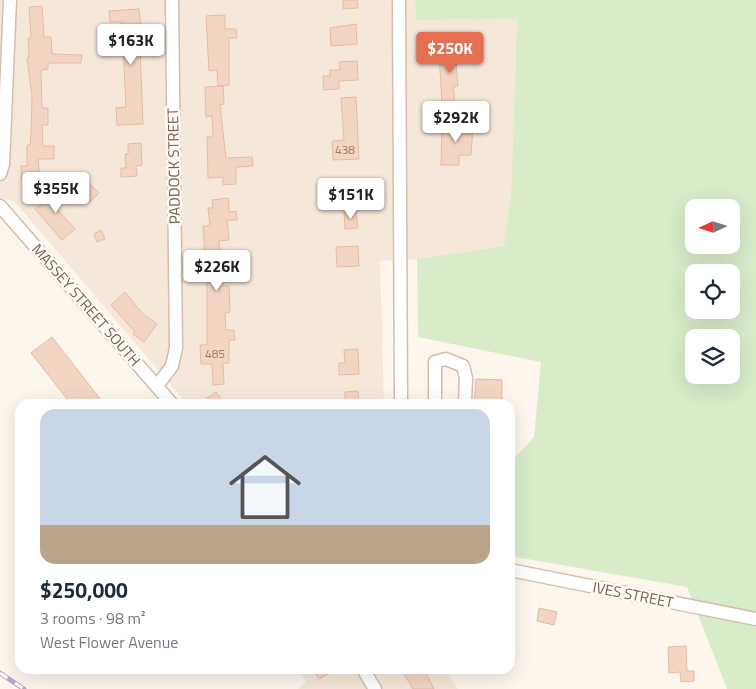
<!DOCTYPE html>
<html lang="en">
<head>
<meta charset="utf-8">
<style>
	body { margin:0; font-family:"Titillium Web",sans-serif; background:#f2f2f3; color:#1f2937; height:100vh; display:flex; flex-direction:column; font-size:19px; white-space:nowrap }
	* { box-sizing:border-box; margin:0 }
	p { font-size:16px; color:#747a83 }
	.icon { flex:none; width:28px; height:28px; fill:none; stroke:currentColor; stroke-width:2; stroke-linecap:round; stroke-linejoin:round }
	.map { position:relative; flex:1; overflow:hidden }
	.side { position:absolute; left:15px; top:399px; width:500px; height:275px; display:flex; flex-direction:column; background:#fff; border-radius:15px; box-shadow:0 5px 20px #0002 }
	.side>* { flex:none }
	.needle { width:32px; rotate:266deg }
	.tools { position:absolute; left:685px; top:199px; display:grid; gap:10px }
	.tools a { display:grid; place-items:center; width:55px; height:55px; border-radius:10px; background:#fff; box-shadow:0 5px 20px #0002; font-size:25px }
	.price { position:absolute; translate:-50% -42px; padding:0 11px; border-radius:5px; background:#fff; color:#222; font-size:16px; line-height:32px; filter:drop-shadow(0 1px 2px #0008) }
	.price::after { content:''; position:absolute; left:50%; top:30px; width:15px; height:11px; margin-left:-8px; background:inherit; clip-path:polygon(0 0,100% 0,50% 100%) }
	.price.active { background:#e76f51; color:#fff }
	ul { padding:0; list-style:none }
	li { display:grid; align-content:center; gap:10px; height:265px; padding:0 25px }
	li span { display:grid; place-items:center; height:155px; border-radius:15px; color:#555 }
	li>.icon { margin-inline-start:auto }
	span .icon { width:90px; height:90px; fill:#fffc; stroke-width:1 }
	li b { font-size:21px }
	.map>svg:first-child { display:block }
	.residential { fill:#f5e8da }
	.green { fill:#d8ecc9; fill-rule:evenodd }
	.building { fill:#f3d5c3; stroke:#e6bba3 }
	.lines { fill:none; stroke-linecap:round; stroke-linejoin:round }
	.minor-casing { stroke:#d1beb0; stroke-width:15 }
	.minor { stroke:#fff; stroke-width:12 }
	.rail-casing { stroke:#b9a8c9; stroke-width:5 }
	.rail { stroke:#fffaf3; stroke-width:3; stroke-dasharray:9; stroke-linecap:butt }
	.labels { text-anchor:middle; stroke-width:5; stroke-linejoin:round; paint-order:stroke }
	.number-label { font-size:12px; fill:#987a6a }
	.street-label { font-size:15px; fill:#7a5c4d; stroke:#fffaf3 }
</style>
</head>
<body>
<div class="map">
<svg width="756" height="689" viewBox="0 0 756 689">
	<rect width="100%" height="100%" fill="#fdf6ec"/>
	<g class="residential">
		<path d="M 0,0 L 415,0 L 417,20 L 517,18 L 511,194 L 504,246 L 417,259 L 380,261 L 384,404 L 187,404 L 14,201 L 0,198 Z"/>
		<path d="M 298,669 L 445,669 L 458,689 L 298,689 L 306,681 Z"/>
	</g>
	<path class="green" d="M 415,0 L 756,0 L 756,689 L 727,689 L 687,587 L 510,556 L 510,463 L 534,437 L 541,362 L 418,337 L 417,259 L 504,246 L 511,194 L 517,19 L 416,20 ZM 694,208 L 731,208 L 731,245 L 694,245 ZM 694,272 L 731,272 L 731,310 L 694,310 ZM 694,338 L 731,338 L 731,375 L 694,375 Z"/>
	<g class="building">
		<path d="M 343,0 L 357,0 L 358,8 L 343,9 Z"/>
		<path d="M 42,6 L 44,37 L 51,37 L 52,54 L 82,55 L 81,63 L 48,63 L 48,69 L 41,70 L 42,108 L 48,108 L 48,125 L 42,125 L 43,146 L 54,146 L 54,159 L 38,159 L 40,179 L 22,180 L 21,166 L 27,166 L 27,145 L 30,145 L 31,134 L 32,96 L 27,58 L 29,58 L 28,38 L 31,38 L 29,7 Z"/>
		<path d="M 139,9 L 143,47 L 140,48 L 143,124 L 117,125 L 116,108 L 126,107 L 122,26 L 121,22 L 110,22 L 109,11 Z"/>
		<path d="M 225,15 L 225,29 L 236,29 L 237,38 L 229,38 L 229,85 L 218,86 L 217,70 L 209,71 L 206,16 Z"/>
		<path d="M 356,24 L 357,44 L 331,46 L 330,28 Z"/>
		<path d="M 464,50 L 465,63 L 456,63 L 458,86 L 453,87 L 455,104 L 442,105 L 439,51 Z"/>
		<path d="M 357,61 L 358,80 L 339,81 L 339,89 L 324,90 L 323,76 L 330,76 L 330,70 L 340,70 L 339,62 Z"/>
		<path d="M 223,86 L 224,104 L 220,105 L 226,158 L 252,157 L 253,166 L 236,167 L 236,184 L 223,185 L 223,177 L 208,178 L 207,137 L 213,137 L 212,116 L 206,117 L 205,87 Z"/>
		<path d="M 356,97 L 359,159 L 333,160 L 332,141 L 344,140 L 341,98 Z"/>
		<path d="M 442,125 L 473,126 L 471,155 L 459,155 L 459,165 L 441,165 Z"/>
		<path d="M 141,143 L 142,165 L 136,166 L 137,176 L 121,177 L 121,168 L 126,168 L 125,154 L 128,154 L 128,144 Z"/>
		<path d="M 360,179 L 361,193 L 338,195 L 338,204 L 324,205 L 322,181 Z"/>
		<path d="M 89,183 L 99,193 L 90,202 L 80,192 Z"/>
		<path d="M 67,186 L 73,193 L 55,207 L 75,229 L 62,240 L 35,209 Z"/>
		<path d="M 228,198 L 229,212 L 236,211 L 237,220 L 227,220 L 229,240 L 219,241 L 222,286 L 229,286 L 230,312 L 225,313 L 226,330 L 234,330 L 235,340 L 229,340 L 229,363 L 223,363 L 224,384 L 213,385 L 212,364 L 201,364 L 200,345 L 207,345 L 207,287 L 203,226 L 210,226 L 208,208 L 213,208 L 212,200 Z"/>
		<path d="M 356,211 L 358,228 L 345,229 L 344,212 Z"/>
		<path d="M 101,230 L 105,239 L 97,242 L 94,234 Z"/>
		<path d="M 358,246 L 359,266 L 337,267 L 336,247 Z"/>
		<path d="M 125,292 L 143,314 L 157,324 L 144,342 L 133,334 L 135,332 L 111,305 Z"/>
		<path d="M 52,337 L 104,404 L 60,404 L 67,399 L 31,353 Z"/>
		<path d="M 358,349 L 359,374 L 339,375 L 339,363 L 345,363 L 344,350 Z"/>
		<path d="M 476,379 L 502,380 L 502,404 L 474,404 Z"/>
		<path d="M 358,391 L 359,404 L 345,404 L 345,392 Z"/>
		<path d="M 216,392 L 224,404 L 198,404 Z"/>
		<path d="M 539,608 L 557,612 L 554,625 L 537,621 Z"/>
		<path d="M 686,646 L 687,671 L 694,671 L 694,681 L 681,682 L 680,672 L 669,673 L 668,647 Z"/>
		<path d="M 313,669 L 336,669 L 319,679 Z"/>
		<path d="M 401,669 L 424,669 L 434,689 L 413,689 Z"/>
	</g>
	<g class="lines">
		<g class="minor-casing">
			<g id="minor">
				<path d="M 399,0 L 401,404"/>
				<path d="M 0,174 L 3,164 L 10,0"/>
				<path d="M 0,206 L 172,404"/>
				<path d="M 157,386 L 172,366 L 176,348 L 172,0"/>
				<path d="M 435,404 L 435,362 L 446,359 L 463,366 L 466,378 L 465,404"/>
				<path d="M 510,570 L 756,619"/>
				<path d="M 363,669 L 375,689"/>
			</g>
		</g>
		<use href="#minor" class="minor"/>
		<g class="rail-casing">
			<path id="rail" d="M 0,673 L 24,689"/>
		</g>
		<use href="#rail" class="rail"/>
	</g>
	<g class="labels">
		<g class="number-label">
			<text x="345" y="154">438</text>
			<text x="215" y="358">485</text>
		</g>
		<g class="street-label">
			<text transform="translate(174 166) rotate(-91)" y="5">PADDOCK STREET</text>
			<text transform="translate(86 305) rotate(49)" y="5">MASSEY STREET SOUTH</text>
			<text transform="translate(633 595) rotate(11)" y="5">IVES STREET</text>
		</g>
	</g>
</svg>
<div class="tools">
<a><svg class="needle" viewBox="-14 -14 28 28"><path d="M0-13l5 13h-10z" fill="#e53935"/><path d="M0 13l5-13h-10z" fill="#747a83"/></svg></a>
<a><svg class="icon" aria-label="locate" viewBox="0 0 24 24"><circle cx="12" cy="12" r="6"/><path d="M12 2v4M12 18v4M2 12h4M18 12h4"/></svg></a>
<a><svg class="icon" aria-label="layers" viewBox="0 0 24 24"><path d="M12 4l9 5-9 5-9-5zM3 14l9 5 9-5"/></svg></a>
</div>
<b class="price" style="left:131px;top:66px">$163K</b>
<b class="price active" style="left:450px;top:74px">$250K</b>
<b class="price" style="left:456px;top:143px">$292K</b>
<b class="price" style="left:56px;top:214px">$355K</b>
<b class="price" style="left:351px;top:220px">$151K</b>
<b class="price" style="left:217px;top:292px">$226K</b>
<section class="side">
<ul>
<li><span style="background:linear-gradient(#c9d6e8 75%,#b9a48a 0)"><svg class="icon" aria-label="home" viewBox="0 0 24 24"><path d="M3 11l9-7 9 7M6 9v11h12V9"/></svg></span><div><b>$250,000</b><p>3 rooms · 98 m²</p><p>West Flower Avenue</p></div></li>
</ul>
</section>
</div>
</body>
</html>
